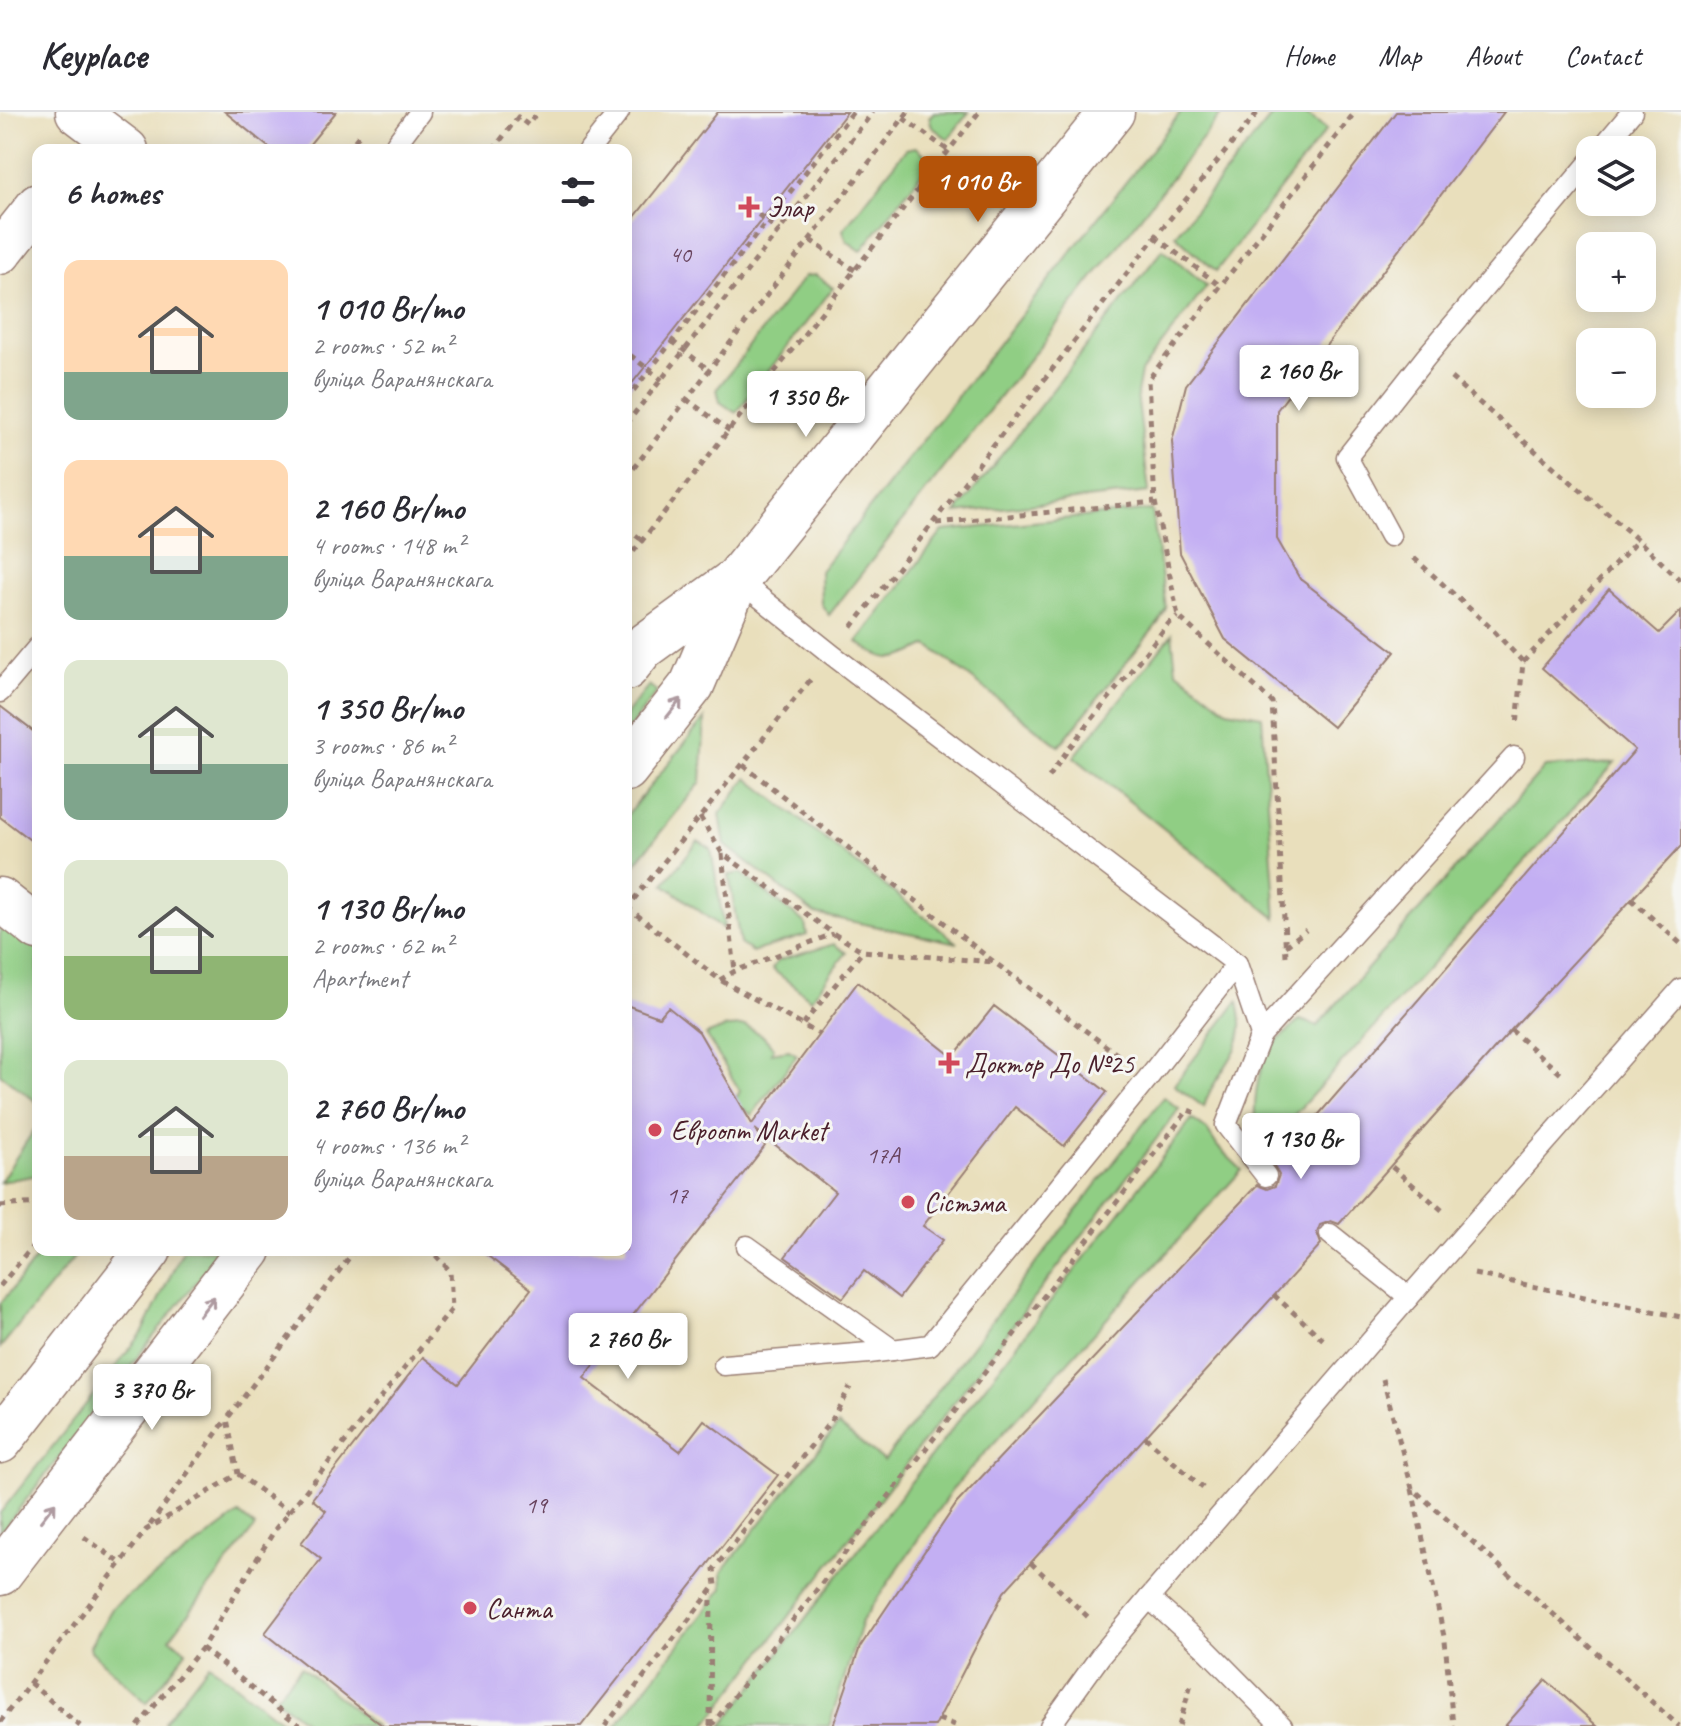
<!DOCTYPE html>
<html lang="en">
<head>
<meta charset="utf-8">
<style>
	body { margin:0; font-family:Caveat,sans-serif; background:#f2f2f3; color:#2b2b33; height:100vh; display:flex; flex-direction:column; font-size:30px; white-space:nowrap }
	* { box-sizing:border-box; margin:0 }
	p { font-size:26px; color:#7c7c81 }
	.icon { flex:none; width:44px; height:44px; fill:none; stroke:currentColor; stroke-width:2; stroke-linecap:round; stroke-linejoin:round }
	.map { position:relative; flex:1; overflow:hidden }
	.sheet { position:absolute; left:32px; top:32px; width:600px; height:1112px; display:flex; flex-direction:column; background:#fff; border-radius:16px; box-shadow:0 4px 20px #0003 }
	.sheet>* { flex:none }
	.controls { position:absolute; left:1576px; top:24px; display:grid; gap:16px }
	.controls a { display:grid; place-items:center; width:80px; height:80px; border-radius:16px; background:#fff; box-shadow:0 4px 20px #0003; font-size:40px }
	.price { position:absolute; translate:-50% -68px; padding:0 18px; border-radius:8px; background:#fff; color:#222; font-size:26px; line-height:52px; filter:drop-shadow(0 2px 4px #0008) }
	.price::after { content:''; position:absolute; left:50%; top:48px; width:24px; height:18px; margin-left:-12px; background:inherit; clip-path:polygon(0 0,100% 0,50% 100%) }
	.price.on { background:#b45309; color:#fff }
	ul { padding:0; list-style:none }
	li { display:flex; align-items:center; gap:24px; height:200px; padding:0 32px }
	li span { display:grid; place-items:center; flex:none; width:224px; height:160px; border-radius:16px; color:#555 }
	li>.icon { margin-inline-start:auto }
	span .icon { width:96px; height:96px; fill:#fffc; stroke-width:1 }
	li b { font-size:34px }
	h2 { display:flex; justify-content:space-between; align-items:center; height:96px; padding:0 32px; font-size:34px }
	header { display:flex; align-items:center; gap:48px; box-sizing:border-box; height:112px; padding:0 40px; background:#fff; border-bottom:2px solid #e1e1e2 }
	header strong { font-size:38px }
	nav { display:flex; gap:44px; margin-inline-start:auto; font-size:28px }
	.map>svg:first-child { display:block }
	.green { fill:#90ce84; stroke:#6d7658; stroke-width:2 }
	.building { fill:#c3aff3 }
	.lines { fill:none; stroke-linecap:round; stroke-linejoin:round }
	.lane-casing { stroke:#9a7f74; stroke-width:23 }
	.street-casing { stroke:#9a7f74; stroke-width:45 }
	.secondary-casing { stroke:#9a7f74; stroke-width:47 }
	.path { stroke:#9a7f74; stroke-width:5; stroke-dasharray:6 6; stroke-linecap:butt }
	.lane { stroke:#fff; stroke-width:20 }
	.street { stroke:#fff; stroke-width:42 }
	.secondary { stroke:#fff; stroke-width:44 }
	.oneway { stroke:#ae9aa0 }
	.poi-dot { fill:#d1495b; stroke:#f6f6f2; stroke-width:3 }
	.labels { text-anchor:middle; stroke-width:6; stroke-linejoin:round; paint-order:stroke }
	.number-label { font-size:24px; fill:#68435d }
	.poi-label { font-size:28px; fill:#4a1f2b; stroke:#f6f6f2; text-anchor:start }
</style>
</head>
<body>
<header>
<strong>Keyplace</strong>
<nav><a>Home</a><a>Map</a><a>About</a><a>Contact</a></nav>
</header>
<div class="map">
<svg width="1681" height="1614" viewBox="0 0 1681 1614">
	<rect width="100%" height="100%" fill="#f6f6f2"/>
	<filter id="ink" filterUnits="userSpaceOnUse"><feTurbulence type="fractalNoise" baseFrequency=".0125" numOctaves="2"/><feDisplacementMap in="SourceGraphic" scale="16" xChannelSelector="R" yChannelSelector="G"/><feConvolveMatrix kernelMatrix="1 2 1 2 8 2 1 2 1" color-interpolation-filters="sRGB"/></filter>
	<filter id="wash" filterUnits="userSpaceOnUse"><feTurbulence type="fractalNoise" baseFrequency=".006" numOctaves="4" result="noise"/><feDisplacementMap in="SourceGraphic" scale="32" xChannelSelector="R" yChannelSelector="G"/><feGaussianBlur stdDeviation="1.8" result="paint"/><feColorMatrix in="noise" values="0 0 0 0 0 0 0 0 0 0 0 0 0 0 0 0 0 1.4 0 .05"/><feComposite in="paint" operator="in"/></filter>
	<g filter="url(#wash)">
		<rect width="100%" height="100%" fill="#e9dfbc"/>
		<g class="green">
			<path d="M 934,0 L 969,0 L 948,27 L 932,15 L 929,5 Z"/>
			<path d="M 1181,0 L 1223,0 L 829,503 L 821,492 L 820,459 Z"/>
			<path d="M 1275,0 L 1303,0 L 1327,17 L 1216,159 L 1175,123 Z"/>
			<path d="M 916,35 L 932,48 L 861,139 L 847,129 L 843,118 L 906,37 Z"/>
			<path d="M 1163,137 L 1207,174 L 1141,260 L 1137,282 L 1149,380 L 956,401 Z"/>
			<path d="M 816,163 L 833,176 L 736,301 L 720,290 L 717,277 L 805,164 Z"/>
			<path d="M 1152,398 L 1166,496 L 1159,510 L 1059,634 L 928,533 C 894,550 889,552 857,530 L 943,419 Z"/>
			<path d="M 1172,522 L 1176,558 L 1227,598 L 1262,604 L 1276,806 L 1074,645 Z"/>
			<path d="M 649,573 L 657,580 L 626,620 L 626,602 Z"/>
			<path d="M 705,606 L 701,670 L 626,763 L 626,704 Z"/>
			<path d="M 1615,651 L 1264,1036 C 1248,1016 1256,967 1265,945 C 1271,932 1289,919 1300,908 L 1317,914 L 1545,655 Z"/>
			<path d="M 747,666 L 958,831 L 815,802 L 725,733 L 720,702 Z"/>
			<path d="M 698,729 L 711,737 L 724,815 L 722,816 L 664,772 Z"/>
			<path d="M 741,761 L 805,811 L 807,823 L 752,840 L 740,832 L 729,763 Z"/>
			<path d="M 0,806 L 38,836 L 38,991 L 0,962 Z"/>
			<path d="M 834,832 L 846,841 L 811,887 L 772,857 L 777,849 Z"/>
			<path d="M 1238,889 C 1239,897 1242,906 1241,915 C 1240,946 1211,966 1204,995 L 1174,973 Z"/>
			<path d="M 745,914 L 762,923 L 774,936 L 771,941 L 789,938 L 797,943 L 752,1003 L 734,990 L 740,979 L 706,923 L 727,915 Z"/>
			<path d="M 1164,985 L 1179,997 L 1154,1030 L 705,1614 L 616,1614 L 723,1476 L 722,1460 L 838,1313 L 884,1349 Z"/>
			<path d="M 1192,1007 L 1207,1018 L 1218,1035 L 1242,1058 L 954,1375 L 862,1509 L 829,1614 L 722,1614 Z"/>
			<path d="M 38,1012 L 38,1063 L 0,1070 Z"/>
			<path d="M 43,1138 L 80,1138 L 0,1236 L 0,1192 Z"/>
			<path d="M 183,1138 L 221,1138 L 0,1421 L 0,1401 L 143,1220 Z"/>
			<path d="M 239,1402 L 255,1415 L 170,1526 L 186,1539 L 147,1591 L 91,1539 L 90,1534 L 113,1495 Z"/>
			<path d="M 209,1552 L 287,1614 L 165,1614 L 164,1610 Z"/>
			<path d="M 301,1555 L 375,1614 L 311,1614 L 275,1586 Z"/>
		</g>
		<g id="blocks">
			<g class="building">
				<path d="M 225,0 L 336,0 L 305,38 L 272,38 Z"/>
				<path d="M 718,0 L 847,0 L 626,279 L 626,116 Z"/>
				<path d="M 1396,0 L 1504,0 L 1277,298 L 1277,427 L 1300,467 L 1395,540 L 1333,615 L 1225,527 L 1180,441 L 1172,329 L 1186,273 Z"/>
				<path d="M 1609,477 L 1659,521 L 1681,499 L 1681,734 L 1511,918 L 1339,1112 L 1331,1109 L 1320,1113 L 1317,1121 L 1321,1132 L 1004,1480 L 935,1614 L 833,1614 L 860,1535 L 957,1391 L 1257,1073 L 1267,1077 L 1275,1074 L 1279,1063 L 1274,1054 L 1635,638 L 1542,556 Z"/>
				<path d="M 0,594 L 38,623 L 38,734 L 0,705 Z"/>
				<path d="M 858,870 L 953,945 L 994,894 L 1107,980 L 1064,1034 L 1015,995 L 923,1114 L 943,1128 L 899,1186 L 864,1159 L 843,1186 L 785,1145 L 835,1080 L 755,1017 L 765,1034 L 584,1266 L 680,1339 L 704,1308 L 778,1363 L 581,1614 L 383,1614 L 265,1521 L 321,1447 L 301,1431 L 326,1399 L 312,1387 L 423,1245 L 458,1272 L 531,1177 L 480,1138 L 626,1138 L 626,893 L 659,905 L 668,895 L 699,920 L 752,1012 Z"/>
				<path d="M 1546,1568 L 1597,1614 L 1505,1614 Z"/>
			</g>
		</g>
	</g>
	<g filter="url(#ink)">
		<use href="#blocks" fill-opacity="0" stroke="#9a7f74" stroke-width="2"/>
		<g class="lines">
			<g class="lane-casing">
				<g id="lane">
					<path d="M 396,32 L 420,0"/>
					<path d="M 589,38 L 619,0"/>
					<path d="M 1600,38 L 1632,0"/>
					<path d="M 1390,424 L 1347,345 L 1426,245 L 1590,50"/>
					<path d="M 737,467 L 831,542 L 1237,852"/>
					<path d="M 0,580 L 38,535"/>
					<path d="M 1261,923 L 1514,645"/>
					<path d="M 1330,1122 L 1409,1185"/>
					<path d="M 747,1134 L 893,1238"/>
					<path d="M 724,1253 L 869,1241 L 930,1233 L 1148,966 L 1237,852 L 1261,923 L 1226,1013 L 1266,1064"/>
					<path d="M 1149,1486 L 1208,1539 L 1282,1614"/>
					<path d="M 1050,1614 L 1101,1543 L 1149,1486 L 1409,1185 L 1681,877"/>
				</g>
			</g>
			<g class="street-casing">
				<g id="street">
					<path d="M 77,0 L 127,38"/>
					<path d="M 0,141 L 38,93"/>
					<path d="M 0,787 L 38,817"/>
				</g>
			</g>
			<g class="secondary-casing">
				<g id="secondary">
					<path d="M 626,556 L 642,536 L 737,467 L 1112,0"/>
					<path d="M 626,657 L 692,573 L 737,467"/>
					<path d="M 0,1329 L 149,1138"/>
					<path d="M 0,1461 L 249,1138"/>
				</g>
			</g>
			<g class="path">
				<path d="M 903,6 L 949,39"/>
				<path d="M 347,38 L 362,20"/>
				<path d="M 493,38 L 518,5 L 528,13 L 537,0"/>
				<path d="M 749,95 L 779,119"/>
				<path d="M 1155,125 L 1222,175"/>
				<path d="M 810,128 L 856,159"/>
				<path d="M 672,229 L 709,258"/>
				<path d="M 630,243 L 662,268"/>
				<path d="M 1451,266 L 1638,428 L 1681,469"/>
				<path d="M 686,287 L 730,319"/>
				<path d="M 626,288 L 853,0"/>
				<path d="M 626,312 L 873,0"/>
				<path d="M 626,366 L 908,0"/>
				<path d="M 936,411 L 1155,390"/>
				<path d="M 626,416 L 642,428"/>
				<path d="M 1414,446 L 1491,516 L 1523,550 L 1517,613"/>
				<path d="M 626,449 L 979,0"/>
				<path d="M 852,515 L 1155,125 L 1258,0"/>
				<path d="M 1523,550 L 1638,428"/>
				<path d="M 743,653 L 994,850 L 1122,946"/>
				<path d="M 1049,665 L 1069,636 L 1169,511 L 1178,504"/>
				<path d="M 700,705 L 722,741 L 834,822 L 863,839 L 992,850"/>
				<path d="M 722,742 L 735,859"/>
				<path d="M 1631,787 L 1681,832"/>
				<path d="M 627,795 L 720,868 L 819,922"/>
				<path d="M 626,797 L 811,567"/>
				<path d="M 1286,834 L 1306,818"/>
				<path d="M 1286,844 L 1272,590 L 1178,504 L 1155,390 L 1148,268 L 1355,0"/>
				<path d="M 720,868 L 735,859 L 833,822"/>
				<path d="M 803,912 L 863,839"/>
				<path d="M 1511,918 L 1562,963"/>
				<path d="M 1392,1055 L 1443,1099"/>
				<path d="M 0,1094 L 38,1091"/>
				<path d="M 1474,1162 L 1681,1205"/>
				<path d="M 0,1174 L 38,1128"/>
				<path d="M 1274,1183 L 1327,1231"/>
				<path d="M 1383,1267 L 1412,1376 L 1679,1614"/>
				<path d="M 1145,1325 L 1203,1376"/>
				<path d="M 238,1362 L 289,1400"/>
				<path d="M 1412,1377 L 1445,1529 L 1453,1614"/>
				<path d="M 150,1413 L 226,1308"/>
				<path d="M 84,1425 L 122,1452"/>
				<path d="M 1031,1451 L 1088,1505"/>
				<path d="M 202,1536 L 300,1614"/>
				<path d="M 30,1571 L 80,1614"/>
				<path d="M 938,1607 L 958,1614"/>
				<path d="M 0,1610 L 146,1418 L 238,1362 L 227,1307 L 355,1138"/>
				<path d="M 138,1614 L 202,1536 L 276,1416 L 452,1197 L 450,1159 L 431,1138"/>
				<path d="M 605,1614 L 716,1473 L 714,1457 L 833,1306 L 850,1275"/>
				<path d="M 710,1614 L 711,1480"/>
				<path d="M 711,1614 L 1188,998 L 1196,1001"/>
				<path d="M 1179,1614 L 1192,1568"/>
			</g>
			<use href="#lane" class="lane"/>
			<use href="#street" class="street"/>
			<use href="#secondary" class="secondary"/>
		</g>
		<defs><path id="oneway-shaft" d="M-6 0H5M1.5-3L5.5 0L1.5 3" fill="none" stroke-width="1.6" stroke-linecap="round" stroke-linejoin="round" transform="scale(2)"/></defs>
		<g class="oneway">
			<use href="#oneway-shaft" transform="translate(674 596) rotate(-52)"/>
			<use href="#oneway-shaft" transform="translate(207 1194) rotate(-52)"/>
			<use href="#oneway-shaft" transform="translate(48 1400) rotate(-52)"/>
		</g>
	</g>
	<g class="poi-dot">
		<path d="M745 83h8v8h8v8h-8v8h-8v-8h-8v-8h8z"/>
		<path d="M945 939h8v8h8v8h-8v8h-8v-8h-8v-8h8z"/>
		<circle cx="655" cy="1018" r="8"/>
		<circle cx="908" cy="1090" r="8"/>
		<circle cx="470" cy="1496" r="8"/>
	</g>
	<g class="labels">
		<g class="number-label">
			<text x="680" y="150">40</text>
			<text x="883" y="1051">17А</text>
			<text x="677" y="1091">17</text>
			<text x="536" y="1401">19</text>
		</g>
		<g class="poi-label">
			<text x="767" y="105">Элар</text>
			<text x="965" y="961">Доктор До №25</text>
			<text x="671" y="1028">Евроопт Market</text>
			<text x="924" y="1100">Сістэма</text>
			<text x="486" y="1506">Санта</text>
		</g>
	</g>
</svg>
<div class="controls">
<a><svg class="icon" aria-label="layers" viewBox="0 0 24 24"><path d="M12 4l9 5-9 5-9-5zM3 14l9 5 9-5"/></svg></a>
<a>+</a>
<a>−</a>
</div>
<b class="price on" style="left:978px;top:112px">1 010 Br</b>
<b class="price" style="left:1299px;top:301px">2 160 Br</b>
<b class="price" style="left:806px;top:327px">1 350 Br</b>
<b class="price" style="left:1301px;top:1069px">1 130 Br</b>
<b class="price" style="left:628px;top:1269px">2 760 Br</b>
<b class="price" style="left:152px;top:1320px">3 370 Br</b>
<section class="sheet">
<h2>6 homes<svg class="icon" aria-label="filters" viewBox="0 0 24 24"><path d="M4 7h16M4 17h16"/><circle cx="9" cy="7" r="2"/><circle cx="15" cy="17" r="2"/></svg></h2>
<ul>
<li><span style="background:linear-gradient(#ffd9b3 70%,#7fa58c 0)"><svg class="icon" aria-label="home" viewBox="0 0 24 24"><path d="M3 11l9-7 9 7M6 9v11h12V9"/></svg></span><div><b>1 010 Br/mo</b><p>2 rooms · 52 m²</p><p>вуліца Варанянскага</p></div></li>
<li><span style="background:linear-gradient(#ffd9b3 60%,#7fa58c 0)"><svg class="icon" aria-label="home" viewBox="0 0 24 24"><path d="M3 11l9-7 9 7M6 9v11h12V9"/></svg></span><div><b>2 160 Br/mo</b><p>4 rooms · 148 m²</p><p>вуліца Варанянскага</p></div></li>
<li><span style="background:linear-gradient(#dfe7d0 65%,#7fa58c 0)"><svg class="icon" aria-label="home" viewBox="0 0 24 24"><path d="M3 11l9-7 9 7M6 9v11h12V9"/></svg></span><div><b>1 350 Br/mo</b><p>3 rooms · 86 m²</p><p>вуліца Варанянскага</p></div></li>
<li><span style="background:linear-gradient(#dfe7d0 60%,#8fb573 0)"><svg class="icon" aria-label="home" viewBox="0 0 24 24"><path d="M3 11l9-7 9 7M6 9v11h12V9"/></svg></span><div><b>1 130 Br/mo</b><p>2 rooms · 62 m²</p><p>Apartment</p></div></li>
<li><span style="background:linear-gradient(#dfe7d0 60%,#b9a48a 0)"><svg class="icon" aria-label="home" viewBox="0 0 24 24"><path d="M3 11l9-7 9 7M6 9v11h12V9"/></svg></span><div><b>2 760 Br/mo</b><p>4 rooms · 136 m²</p><p>вуліца Варанянскага</p></div></li>
</ul>
</section>
</div>
</body>
</html>
